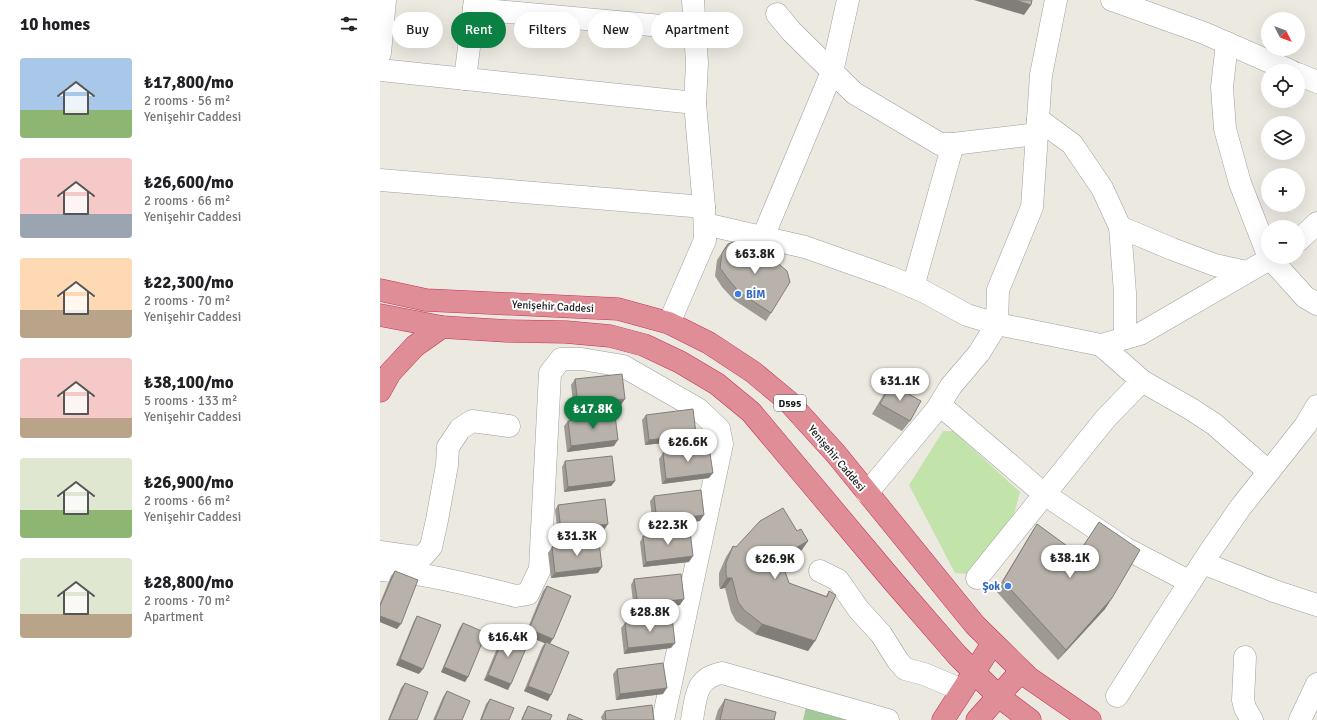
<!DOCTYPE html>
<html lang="en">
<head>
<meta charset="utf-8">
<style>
	body { margin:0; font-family:Signika,sans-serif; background:#f6f6f6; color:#202124; height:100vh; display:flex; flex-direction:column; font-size:15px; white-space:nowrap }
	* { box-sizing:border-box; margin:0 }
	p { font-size:13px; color:#757577 }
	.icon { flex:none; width:22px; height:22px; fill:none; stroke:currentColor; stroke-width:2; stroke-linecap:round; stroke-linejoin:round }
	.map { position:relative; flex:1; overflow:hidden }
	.sheet { display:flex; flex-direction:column; background:#fff; width:380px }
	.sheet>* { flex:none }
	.guide { position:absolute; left:12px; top:12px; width:380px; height:36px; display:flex; gap:8px }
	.needle { width:26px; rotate:132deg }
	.buttons { position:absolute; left:881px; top:12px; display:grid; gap:8px }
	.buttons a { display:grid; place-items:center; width:44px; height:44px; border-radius:50%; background:#fff; box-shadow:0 4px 16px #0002; font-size:20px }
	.price { position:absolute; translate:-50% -34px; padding:0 9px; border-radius:14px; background:#fff; color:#222; font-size:13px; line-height:26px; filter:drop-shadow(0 1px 2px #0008) }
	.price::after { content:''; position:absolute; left:50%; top:24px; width:12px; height:9px; margin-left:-6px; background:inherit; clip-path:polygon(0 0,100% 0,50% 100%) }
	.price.current { background:#0b8043; color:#fff }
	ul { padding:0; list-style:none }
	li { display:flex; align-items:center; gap:12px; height:100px; padding:0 20px }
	li span { display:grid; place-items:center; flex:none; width:112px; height:80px; border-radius:4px; color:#555 }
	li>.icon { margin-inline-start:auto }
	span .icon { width:48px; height:48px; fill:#fffc; stroke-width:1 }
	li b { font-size:17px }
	h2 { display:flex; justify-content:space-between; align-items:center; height:48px; padding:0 20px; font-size:17px }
	.pill { padding:0 14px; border-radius:18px; background:#fff; box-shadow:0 4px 16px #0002; font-size:14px; line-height:36px }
	.pill.current { background:#0b8043; color:#fff }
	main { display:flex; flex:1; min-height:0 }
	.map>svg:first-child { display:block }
	.grass { fill:#c2e3aa }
	.forest { fill:#a3c899 }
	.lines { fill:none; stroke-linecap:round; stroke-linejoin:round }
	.minor-casing { stroke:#9f9f9f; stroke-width:23 }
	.highway-casing { stroke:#c83059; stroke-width:23 }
	.minor { stroke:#fff; stroke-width:22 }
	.highway { stroke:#df8e97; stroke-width:22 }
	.wall { fill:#9e9993 }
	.shaded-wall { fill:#817d78 }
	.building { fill:#b8b2ab; stroke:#817d78 }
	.shop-dot { fill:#3f7fe0; stroke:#fff; stroke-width:1.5 }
	.labels { text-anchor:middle; stroke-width:4; stroke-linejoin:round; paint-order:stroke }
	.shield { fill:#fff; stroke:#5f5f5f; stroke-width:1 }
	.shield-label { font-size:10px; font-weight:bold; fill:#1b1b1b }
	.shop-label { font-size:11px; font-weight:bold; fill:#366cbe; stroke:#fff; text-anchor:start }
	.street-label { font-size:11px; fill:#1b1b1b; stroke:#fff }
</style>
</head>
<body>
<main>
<section class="sheet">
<h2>10 homes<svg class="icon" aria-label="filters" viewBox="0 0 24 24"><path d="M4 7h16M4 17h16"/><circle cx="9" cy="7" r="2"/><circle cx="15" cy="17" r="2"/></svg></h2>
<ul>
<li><span style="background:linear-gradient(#a9c7e8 65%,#8fb573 0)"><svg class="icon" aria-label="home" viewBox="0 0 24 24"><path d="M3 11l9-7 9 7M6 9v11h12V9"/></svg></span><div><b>₺17,800/mo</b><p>2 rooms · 56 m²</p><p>Yenişehir Caddesi</p></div></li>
<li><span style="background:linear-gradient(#f6c9c9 70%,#9aa5b1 0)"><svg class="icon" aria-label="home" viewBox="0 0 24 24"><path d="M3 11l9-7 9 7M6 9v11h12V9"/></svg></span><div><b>₺26,600/mo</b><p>2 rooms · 66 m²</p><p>Yenişehir Caddesi</p></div></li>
<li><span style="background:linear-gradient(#ffd9b3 65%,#b9a48a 0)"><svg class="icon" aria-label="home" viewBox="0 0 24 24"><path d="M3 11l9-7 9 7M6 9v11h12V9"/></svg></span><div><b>₺22,300/mo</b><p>2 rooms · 70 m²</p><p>Yenişehir Caddesi</p></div></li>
<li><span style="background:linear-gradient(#f6c9c9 75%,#b9a48a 0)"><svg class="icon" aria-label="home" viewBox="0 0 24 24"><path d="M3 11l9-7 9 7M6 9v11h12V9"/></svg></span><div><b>₺38,100/mo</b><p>5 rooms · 133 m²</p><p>Yenişehir Caddesi</p></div></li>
<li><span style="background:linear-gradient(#dfe7d0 65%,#8fb573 0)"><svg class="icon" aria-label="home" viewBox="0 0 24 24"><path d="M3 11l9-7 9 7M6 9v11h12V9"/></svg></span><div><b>₺26,900/mo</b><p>2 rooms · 66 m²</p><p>Yenişehir Caddesi</p></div></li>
<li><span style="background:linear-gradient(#dfe7d0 70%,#b9a48a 0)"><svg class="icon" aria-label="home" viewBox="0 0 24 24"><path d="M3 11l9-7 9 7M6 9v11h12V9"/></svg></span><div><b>₺28,800/mo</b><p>2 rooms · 70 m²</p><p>Apartment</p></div></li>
</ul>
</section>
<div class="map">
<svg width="937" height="720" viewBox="0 0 937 720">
	<rect width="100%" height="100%" fill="#ece9e1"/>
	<path class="grass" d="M 563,431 L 573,431 L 640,492 L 633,518 L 588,574 L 575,573 L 529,485 Z"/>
	<path class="forest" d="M 427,703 L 478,720 L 423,720 Z"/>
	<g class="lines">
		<g class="minor-casing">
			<g id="minor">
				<path d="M 732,0 L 824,33 L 911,71"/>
				<path d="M 94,9 L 315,29"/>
				<path d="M 397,14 L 411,31 L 474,93 L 560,144 L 573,144 L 657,134"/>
				<path d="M 847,43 L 842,87 L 845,129 L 860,183 L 888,255"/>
				<path d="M 0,53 L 5,0"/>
				<path d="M 0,70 L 315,103"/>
				<path d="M 918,74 L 937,82"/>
				<path d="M 85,79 L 95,0"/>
				<path d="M 658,119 L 692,144 L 722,188 L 740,227 L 745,293 L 745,338"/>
				<path d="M 0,180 L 324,207"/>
				<path d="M 325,224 L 425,247 L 510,277 L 543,291 L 587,315 L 617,324 L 721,345 L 760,334 L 893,257"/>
				<path d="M 740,227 L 792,249 L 835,265 L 866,272"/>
				<path d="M 383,237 L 452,72 L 468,0"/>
				<path d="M 918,241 L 937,223"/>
				<path d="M 889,257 L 925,297 L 937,304"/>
				<path d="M 533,287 L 573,144"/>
				<path d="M 289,323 L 325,240 L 324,207 L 315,103 L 317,63 L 313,0"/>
				<path d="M 721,345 L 762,381 L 811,409 L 834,424 L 888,471"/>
				<path d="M 560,405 L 664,494 L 745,548 L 810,582"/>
				<path d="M 487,493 L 557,409 L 571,386 L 599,353 L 617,324 L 618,290 L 652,207 L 661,75 L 676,0"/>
				<path d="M 0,552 L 28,556 L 42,557 L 51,547 L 57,520 L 67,465 L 68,447 L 80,429 L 92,421 L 129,426"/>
				<path d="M 823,563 L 894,591 L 937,605"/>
				<path d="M 0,570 C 46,573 91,585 136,596 L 148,594 L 160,569 L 170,373 L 181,359 L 202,359 L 243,366 L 318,409 L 339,429 L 342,444 L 283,720"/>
				<path d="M 440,571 L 458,580 L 479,610 L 501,634 L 518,661 L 525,669 L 544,674 L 582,690"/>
				<path d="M 597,578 L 726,418 L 762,381"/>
				<path d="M 865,657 L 863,700 L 865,708 L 872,720"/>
				<path d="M 737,696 L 795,605 L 831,550 L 860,508 L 925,426 L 937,406"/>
				<path d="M 312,720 C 316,697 315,678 342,673 L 508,720"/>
				<path d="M 920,720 L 937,684"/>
			</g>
		</g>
		<g class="highway-casing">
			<g id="highway">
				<path d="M 0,290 L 46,300 L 238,309 L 289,323 L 329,343 L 373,372 L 408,401 L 456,454 L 595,625 L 649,678 L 710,720"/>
				<path d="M 0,315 L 62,327 L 127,331 L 186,332 L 230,336 L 264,345 L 300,362 L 337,384 L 371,412 L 512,580 L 577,655 L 618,696 L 650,720"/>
				<path d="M 0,391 L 10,373 L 35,346 L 62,327"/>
				<path d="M 563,720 L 613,643"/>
				<path d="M 597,720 L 641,671"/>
			</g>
		</g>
		<use href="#minor" class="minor"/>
		<use href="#highway" class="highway"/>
	</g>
	<g class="wall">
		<path d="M 348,244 L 391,313 L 386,321 L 354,300 L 342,287 L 335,276 L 337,260 Z"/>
		<path d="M 195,379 L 241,405 L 194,410 L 191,385 Z"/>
		<path d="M 511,384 L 530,421 L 522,431 L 492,414 L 504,394 Z"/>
		<path d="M 266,415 L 316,434 L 312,440 L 265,445 L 262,420 Z"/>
		<path d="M 188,421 L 234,446 L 187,452 L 184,426 Z"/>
		<path d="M 283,453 L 329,478 L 282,484 L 279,459 Z"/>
		<path d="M 185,461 L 235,481 L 231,486 L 184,492 L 182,467 Z"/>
		<path d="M 274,496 L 320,521 L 273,527 L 270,501 Z"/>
		<path d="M 178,505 L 224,530 L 178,535 L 175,510 Z"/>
		<path d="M 719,522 L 732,598 L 725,609 L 678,660 L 616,591 L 650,535 L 657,524 L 698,554 Z"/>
		<path d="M 417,531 L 428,541 L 421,551 L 410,558 L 406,563 L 403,565 L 409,583 L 446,596 L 449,591 L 435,641 L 428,651 L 375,634 L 356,621 L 351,612 L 345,588 L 340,589 L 339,585 L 339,573 L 346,557 L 353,546 L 356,547 Z"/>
		<path d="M 263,536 L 309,562 L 263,567 L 260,542 Z"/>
		<path d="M 172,547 L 218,573 L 171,578 L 168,553 Z"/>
		<path d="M 15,571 L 17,629 L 0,622 L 0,603 L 11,576 Z"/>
		<path d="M 254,579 L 300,605 L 254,610 L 251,585 Z"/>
		<path d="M 167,586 L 170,644 L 168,701 L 144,691 L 162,647 L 165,643 L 145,635 L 163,591 Z"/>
		<path d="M 37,616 L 39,674 L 16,665 L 34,621 Z"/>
		<path d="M 83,623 L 88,677 L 85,682 L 61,672 L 79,629 Z"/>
		<path d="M 245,623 L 291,648 L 244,654 L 241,628 Z"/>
		<path d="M 126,631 L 128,690 L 104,680 L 122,636 Z"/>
		<path d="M 237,669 L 283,694 L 236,700 L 233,674 Z"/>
		<path d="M 25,683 L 37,720 L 8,720 L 21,688 Z"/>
		<path d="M 67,691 L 82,720 L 53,720 L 63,697 Z"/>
		<path d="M 110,699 L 129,720 L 100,720 L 106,704 Z"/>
		<path d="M 345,699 L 394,720 L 335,720 L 338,710 Z"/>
		<path d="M 148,706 L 170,720 L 141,720 L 145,711 Z"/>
		<path d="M 225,711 L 274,720 L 222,720 L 221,717 Z"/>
	</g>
	<g class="shaded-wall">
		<path d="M 594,0 L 635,0 L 651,5 L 644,15 Z"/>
		<path d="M 245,399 L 241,405 L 194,410 L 198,405 Z"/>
		<path d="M 316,434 L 312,440 L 265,445 L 269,440 Z"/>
		<path d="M 238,440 L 234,446 L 187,452 L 191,446 Z"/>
		<path d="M 333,473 L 329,478 L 282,484 L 286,479 Z"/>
		<path d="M 235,481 L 231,486 L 184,492 L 188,487 Z"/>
		<path d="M 324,515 L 320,521 L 273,527 L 277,521 Z"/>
		<path d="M 228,524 L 224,530 L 178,535 L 181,530 Z"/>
		<path d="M 428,541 L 421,551 L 410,558 L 406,563 L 397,570 L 412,550 Z"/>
		<path d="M 313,556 L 309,562 L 263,567 L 266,562 Z"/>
		<path d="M 222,567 L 218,573 L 171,578 L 175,573 Z"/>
		<path d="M 347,578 L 352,578 L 345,588 L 340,589 Z"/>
		<path d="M 732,598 L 725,609 L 678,660 L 686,650 Z"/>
		<path d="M 304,599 L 300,605 L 254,610 L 258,605 Z"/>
		<path d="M 0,616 L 21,624 L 17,629 L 0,622 Z"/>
		<path d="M 382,624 L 435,641 L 428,651 L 375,634 Z"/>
		<path d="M 149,629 L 173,639 L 169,645 L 145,635 Z"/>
		<path d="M 295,643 L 291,648 L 244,654 L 248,648 Z"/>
		<path d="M 20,659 L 43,669 L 39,674 L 16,665 Z"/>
		<path d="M 64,667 L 88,677 L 85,682 L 61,672 Z"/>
		<path d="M 108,675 L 131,684 L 128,690 L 104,680 Z"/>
		<path d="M 148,686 L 171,695 L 168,701 L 144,691 Z"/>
		<path d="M 287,688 L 283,694 L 236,700 L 240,694 Z"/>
	</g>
	<g class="building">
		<path d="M 635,0 L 652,0 L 651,5 Z"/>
		<path d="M 354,242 L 387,254 L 407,271 L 410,282 L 391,313 L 359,292 L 348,279 L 340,268 L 342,253 L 348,244 Z"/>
		<path d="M 242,374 L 245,399 L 198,405 L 195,379 Z"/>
		<path d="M 511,384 L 541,401 L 530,421 L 500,404 Z"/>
		<path d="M 313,409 L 316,434 L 269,440 L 266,415 Z"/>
		<path d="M 235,415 L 238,440 L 191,446 L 188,421 Z"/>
		<path d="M 329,447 L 333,473 L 286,479 L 283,453 Z"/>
		<path d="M 232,456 L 235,481 L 188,487 L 185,461 Z"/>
		<path d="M 321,490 L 324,515 L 277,521 L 274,496 Z"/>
		<path d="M 225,499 L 228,524 L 181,530 L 178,505 Z"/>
		<path d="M 403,508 L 417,531 L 421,529 L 428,541 L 412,550 L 413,553 L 404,559 L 403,566 L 409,583 L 447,597 L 449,591 L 456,595 L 435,641 L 382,624 L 364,610 L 358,602 L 352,578 L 347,578 L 346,575 L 346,563 L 353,546 L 356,547 L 380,521 Z"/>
		<path d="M 719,522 L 760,550 L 732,598 L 686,650 L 623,581 L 657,524 L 698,554 Z"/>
		<path d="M 310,531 L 313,556 L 266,562 L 263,536 Z"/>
		<path d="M 219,542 L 222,567 L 175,573 L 172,547 Z"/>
		<path d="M 15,571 L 38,580 L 21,624 L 0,616 L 0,606 Z"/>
		<path d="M 301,574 L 304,599 L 258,605 L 254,579 Z"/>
		<path d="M 167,586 L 191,596 L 173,639 L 149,629 Z"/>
		<path d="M 37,616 L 61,625 L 43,669 L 20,659 Z"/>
		<path d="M 292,617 L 295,643 L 248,648 L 245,623 Z"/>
		<path d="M 83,623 L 106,633 L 88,677 L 64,667 Z"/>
		<path d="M 126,631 L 149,641 L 131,684 L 108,675 Z"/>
		<path d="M 166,642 L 189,652 L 171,695 L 148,686 Z"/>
		<path d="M 283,663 L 287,688 L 240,694 L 237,669 Z"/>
		<path d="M 25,683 L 48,692 L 37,720 L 9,720 Z"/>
		<path d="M 67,691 L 90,701 L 82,720 L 55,720 Z"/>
		<path d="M 110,699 L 134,708 L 129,720 L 101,720 Z"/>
		<path d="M 345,699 L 396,712 L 394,720 L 340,720 Z"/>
		<path d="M 272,705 L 274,720 L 226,720 L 225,711 Z"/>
		<path d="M 148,706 L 172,715 L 170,720 L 142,720 Z"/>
		<path d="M 189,714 L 203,720 L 187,720 Z"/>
	</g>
	<g class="shop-dot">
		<circle cx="358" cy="294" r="4"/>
		<circle cx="628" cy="586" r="4"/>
	</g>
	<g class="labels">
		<rect class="shield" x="394" y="395" width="32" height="16" rx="3"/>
		<g class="shield-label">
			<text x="410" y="407">D595</text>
		</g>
		<g class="shop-label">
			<text x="366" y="298">BİM</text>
			<text x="620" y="590" text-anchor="end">Şok</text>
		</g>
		<g class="street-label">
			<text transform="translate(173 306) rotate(3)" y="4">Yenişehir Caddesi</text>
			<text transform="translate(457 458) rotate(50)" y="4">Yenişehir Caddesi</text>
		</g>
	</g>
</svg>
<div class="buttons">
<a><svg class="needle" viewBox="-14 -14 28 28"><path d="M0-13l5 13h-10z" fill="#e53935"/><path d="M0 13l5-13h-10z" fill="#757577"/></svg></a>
<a><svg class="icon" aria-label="locate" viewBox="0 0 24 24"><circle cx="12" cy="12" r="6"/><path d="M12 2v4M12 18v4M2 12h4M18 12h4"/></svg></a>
<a><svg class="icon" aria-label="layers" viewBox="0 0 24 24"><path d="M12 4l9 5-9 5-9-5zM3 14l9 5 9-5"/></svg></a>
<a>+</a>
<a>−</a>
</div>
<b class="price" style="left:375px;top:275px">₺63.8K</b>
<b class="price" style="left:520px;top:402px">₺31.1K</b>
<b class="price current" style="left:213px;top:430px">₺17.8K</b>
<b class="price" style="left:308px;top:463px">₺26.6K</b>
<b class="price" style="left:288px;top:546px">₺22.3K</b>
<b class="price" style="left:197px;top:557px">₺31.3K</b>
<b class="price" style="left:690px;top:579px">₺38.1K</b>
<b class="price" style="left:395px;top:580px">₺26.9K</b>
<b class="price" style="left:270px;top:633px">₺28.8K</b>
<b class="price" style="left:128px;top:658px">₺16.4K</b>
<div class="guide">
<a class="pill">Buy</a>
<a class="pill current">Rent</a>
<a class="pill">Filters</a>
<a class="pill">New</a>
<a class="pill">Apartment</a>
</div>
</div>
</main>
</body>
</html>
